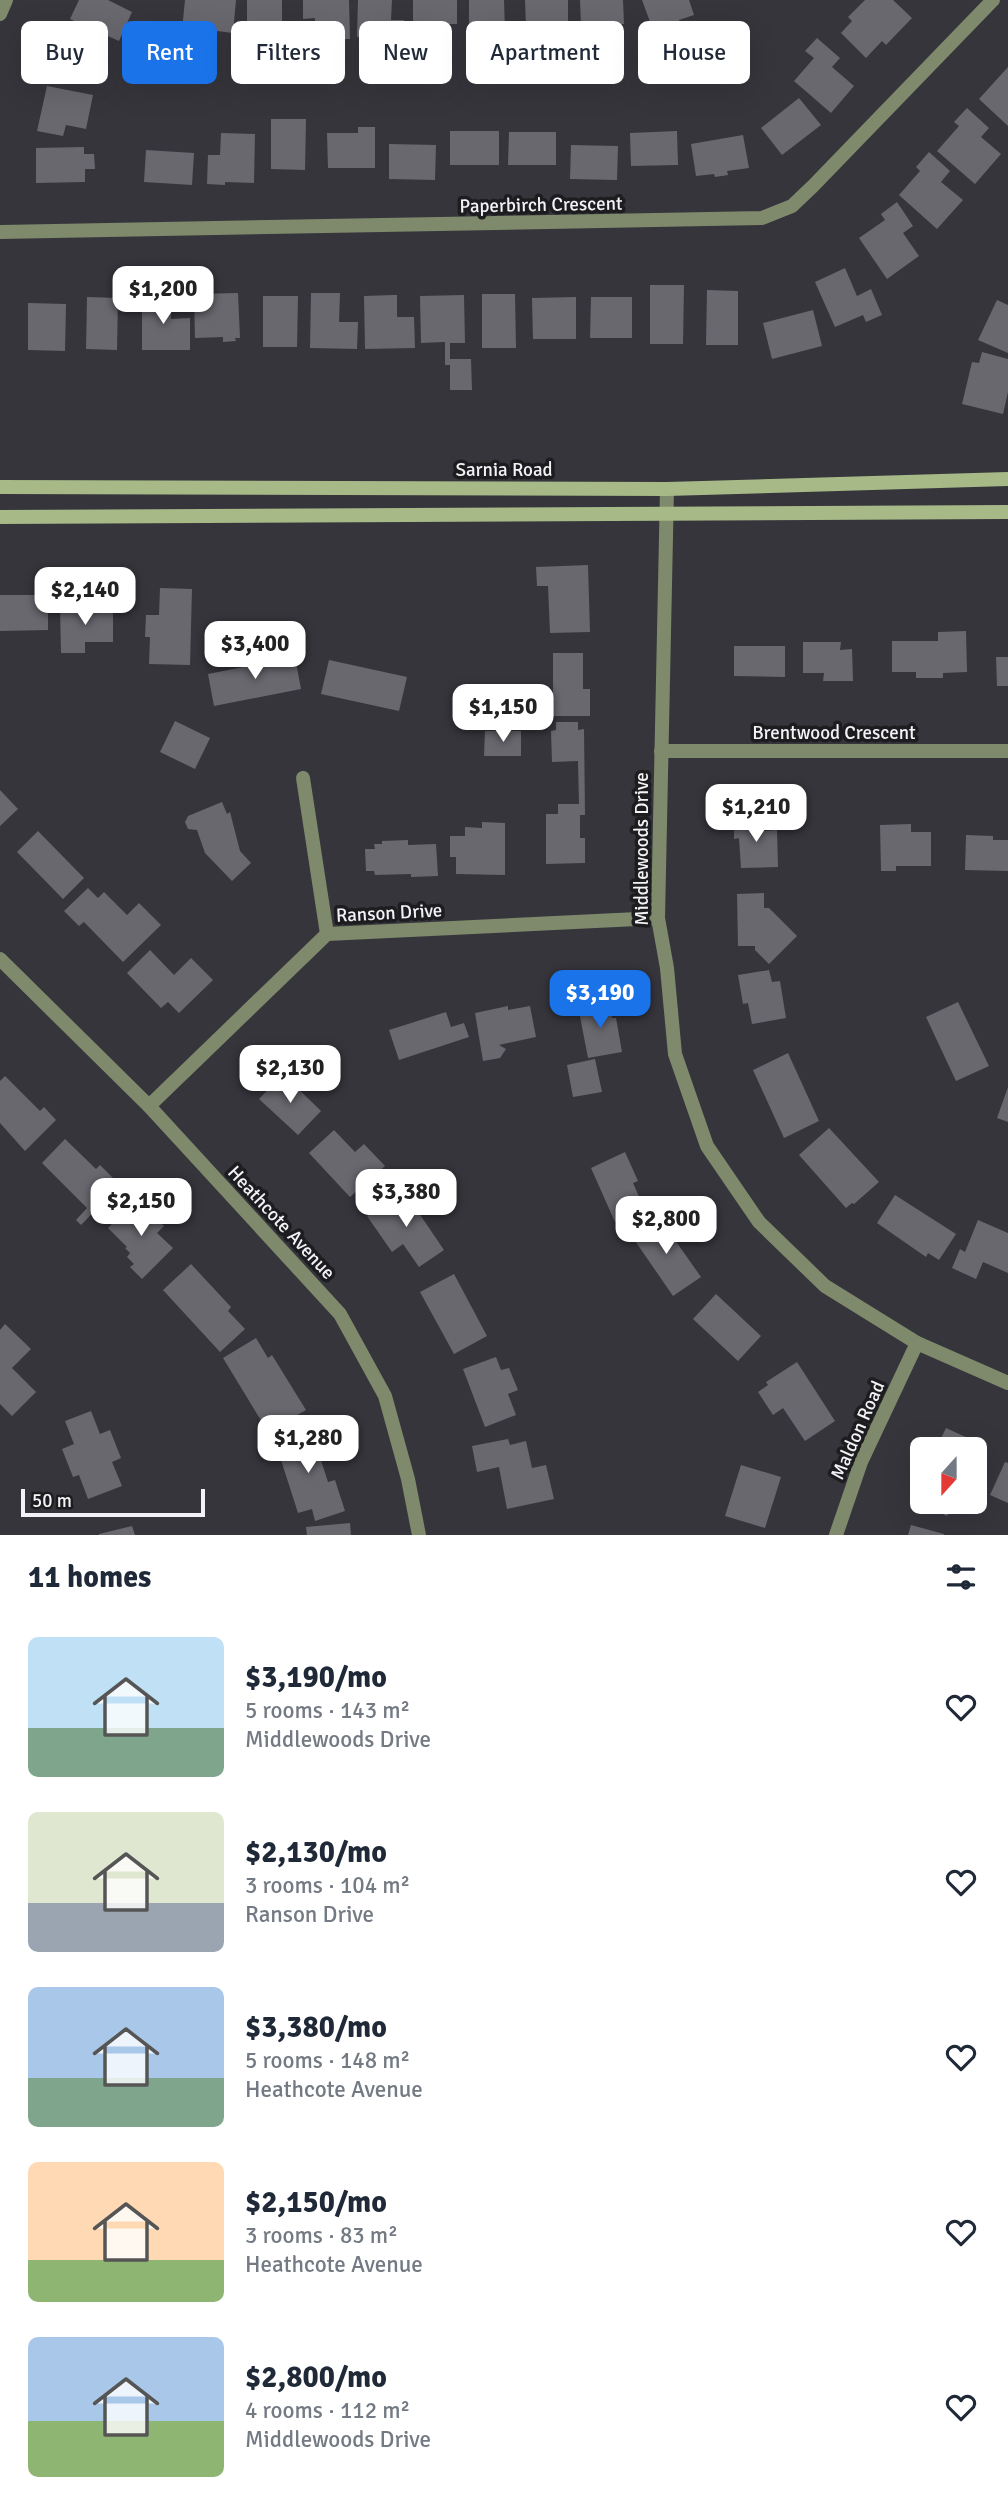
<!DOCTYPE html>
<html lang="en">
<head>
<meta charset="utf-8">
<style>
	body { margin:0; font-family:Signika,sans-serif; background:#f6f6f7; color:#1f2937; height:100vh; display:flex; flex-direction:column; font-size:26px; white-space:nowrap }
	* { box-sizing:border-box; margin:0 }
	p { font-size:23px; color:#747a83 }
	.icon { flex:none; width:38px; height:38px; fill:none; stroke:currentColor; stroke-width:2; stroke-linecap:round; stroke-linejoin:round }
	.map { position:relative; height:1535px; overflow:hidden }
	.panel { display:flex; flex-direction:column; background:#fff; flex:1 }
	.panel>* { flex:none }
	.banner { position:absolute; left:21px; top:21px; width:966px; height:63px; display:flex; gap:14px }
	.needle { width:46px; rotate:201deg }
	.controls { position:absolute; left:910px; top:1437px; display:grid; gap:14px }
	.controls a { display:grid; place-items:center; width:77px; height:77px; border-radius:10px; background:#fff; box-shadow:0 7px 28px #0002; font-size:35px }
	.scale { position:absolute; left:21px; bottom:18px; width:184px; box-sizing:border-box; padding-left:7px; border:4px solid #f3f3f7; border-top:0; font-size:19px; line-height:24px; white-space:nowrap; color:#f3f3f7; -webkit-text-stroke:5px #1d1d20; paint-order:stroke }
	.price { position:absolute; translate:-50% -60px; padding:0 16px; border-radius:14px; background:#fff; color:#222; font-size:23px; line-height:46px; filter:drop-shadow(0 2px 4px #0008) }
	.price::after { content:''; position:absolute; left:50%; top:42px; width:21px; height:16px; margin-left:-10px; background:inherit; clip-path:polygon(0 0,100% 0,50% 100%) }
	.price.current { background:#1a73e8; color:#fff }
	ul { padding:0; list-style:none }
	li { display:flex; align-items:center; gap:21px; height:175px; padding:0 28px }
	li span { display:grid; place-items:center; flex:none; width:196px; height:140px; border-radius:10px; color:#555 }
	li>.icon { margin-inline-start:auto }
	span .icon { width:84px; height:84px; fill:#fffc; stroke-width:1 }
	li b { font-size:30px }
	h2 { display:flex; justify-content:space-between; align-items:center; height:84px; padding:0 28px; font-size:30px }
	.chip { padding:0 24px; border-radius:10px; background:#fff; box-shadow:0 7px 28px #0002; font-size:24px; line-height:63px }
	.chip.current { background:#1a73e8; color:#fff }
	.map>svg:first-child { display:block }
	.building { fill:#69686f }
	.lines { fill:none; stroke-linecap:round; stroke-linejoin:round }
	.street { stroke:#7e8a6b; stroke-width:14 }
	.secondary { stroke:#a6b987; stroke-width:14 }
	.labels { text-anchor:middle; stroke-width:7; stroke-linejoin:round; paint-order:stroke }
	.street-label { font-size:19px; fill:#f3f3f7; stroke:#1d1d20 }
</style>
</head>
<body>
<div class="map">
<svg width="1008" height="1535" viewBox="0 0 1008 1535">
	<rect width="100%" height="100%" fill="#36353c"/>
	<g class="building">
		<path d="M 79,0 L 108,0 L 132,12 L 119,41 L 70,19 Z"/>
		<path d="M 185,0 L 236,0 L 233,33 L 201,29 L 200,42 L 181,40 Z"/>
		<path d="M 247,0 L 282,0 L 282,21 L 293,21 L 293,49 L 278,49 L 278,39 L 247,38 Z"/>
		<path d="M 303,0 L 349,0 L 350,39 L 315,40 L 315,18 L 303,19 Z"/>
		<path d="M 358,0 L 392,0 L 391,20 L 404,20 L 403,50 L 388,49 L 389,38 L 357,37 Z"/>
		<rect x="413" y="0" width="44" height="24"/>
		<path d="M 469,0 L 504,0 L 505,31 L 469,32 Z"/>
		<path d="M 525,0 L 568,0 L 568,25 L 526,26 Z"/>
		<path d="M 580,0 L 623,0 L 624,24 L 581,25 Z"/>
		<path d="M 642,0 L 689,0 L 694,15 L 679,20 L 681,26 L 663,33 L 661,27 L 653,30 Z"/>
		<path d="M 865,0 L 893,0 L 912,18 L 886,45 L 882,41 L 866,58 L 841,33 L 852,21 L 848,17 Z"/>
		<path d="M 64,33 L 108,49 L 97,78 L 78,71 L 75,82 L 50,73 Z"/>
		<path d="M 817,38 L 840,58 L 832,67 L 854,86 L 831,113 L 794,81 L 814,58 L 805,51 Z"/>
		<path d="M 1008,67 L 1008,126 L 979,99 Z"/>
		<path d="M 47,86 L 93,95 L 86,129 L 66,125 L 63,136 L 37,131 Z"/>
		<path d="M 799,98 L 821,125 L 782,155 L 761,128 Z"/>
		<path d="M 967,108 L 989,128 L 981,137 L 1001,154 L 975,184 L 937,151 L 959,126 L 954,122 Z"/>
		<path d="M 271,119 L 306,119 L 305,170 L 271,169 Z"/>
		<path d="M 358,127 L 375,127 L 375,168 L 328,168 L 327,133 L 358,133 Z"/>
		<rect x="450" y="131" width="49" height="34"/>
		<path d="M 677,131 L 678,165 L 631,166 L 630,133 Z"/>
		<path d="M 509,132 L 556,132 L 556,165 L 508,165 Z"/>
		<path d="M 221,133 L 255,134 L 254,183 L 225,182 L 225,185 L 207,184 L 208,155 L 220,155 Z"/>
		<path d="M 743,135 L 749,168 L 727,171 L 728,175 L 715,177 L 714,174 L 696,176 L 691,144 Z"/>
		<path d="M 389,144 L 436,145 L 435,180 L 389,179 Z"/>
		<path d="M 571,145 L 618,146 L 617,180 L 570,179 Z"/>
		<path d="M 84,147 L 84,154 L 94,154 L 95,169 L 85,169 L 85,182 L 36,183 L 36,148 Z"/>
		<path d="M 146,150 L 194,153 L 192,185 L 144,182 Z"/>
		<path d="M 929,152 L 950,171 L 941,182 L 963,200 L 937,229 L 899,195 L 920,171 L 916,167 Z"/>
		<path d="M 897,202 L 913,226 L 903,233 L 919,256 L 887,279 L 859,238 L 885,220 L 881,214 Z"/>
		<path d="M 845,268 L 857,296 L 871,289 L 882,315 L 866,322 L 863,315 L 835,327 L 815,282 Z"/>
		<path d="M 650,285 L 684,285 L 683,344 L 650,344 Z"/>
		<path d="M 707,290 L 738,291 L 738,345 L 706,345 Z"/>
		<path d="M 238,293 L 240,338 L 235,338 L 236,341 L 223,342 L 223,337 L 195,338 L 194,294 Z"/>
		<path d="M 311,293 L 340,293 L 339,322 L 358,322 L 357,349 L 310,348 Z"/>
		<path d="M 482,294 L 515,294 L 516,348 L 482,348 Z"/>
		<path d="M 393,295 L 397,295 L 397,317 L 414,317 L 415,348 L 365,349 L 364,296 Z"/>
		<path d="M 464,295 L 465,343 L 450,343 L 450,359 L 471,359 L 472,390 L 450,390 L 450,365 L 445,365 L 445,342 L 421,343 L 420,296 Z"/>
		<path d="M 263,296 L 298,296 L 297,347 L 263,347 Z"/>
		<path d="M 87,297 L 118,298 L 117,350 L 86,349 Z"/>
		<path d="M 142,297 L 172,297 L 171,319 L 190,318 L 190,350 L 142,350 Z"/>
		<path d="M 576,297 L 576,339 L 533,339 L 532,298 Z"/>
		<path d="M 591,297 L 632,297 L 632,338 L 590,338 Z"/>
		<path d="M 997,300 L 1008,305 L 1008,353 L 978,340 Z"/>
		<path d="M 28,303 L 66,304 L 65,351 L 28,350 Z"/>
		<path d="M 813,310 L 822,346 L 772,359 L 763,323 Z"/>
		<path d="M 982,352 L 1008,359 L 1008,392 L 1003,414 L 962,404 L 972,362 L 979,363 Z"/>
		<path d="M 588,565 L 590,632 L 550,633 L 548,586 L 537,586 L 536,567 Z"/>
		<path d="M 160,588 L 192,589 L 190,665 L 149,664 L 150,637 L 145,637 L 146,615 L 159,615 Z"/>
		<path d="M 0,595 L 48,595 L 48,630 L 0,631 Z"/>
		<path d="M 113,605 L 113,642 L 85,642 L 85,653 L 61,653 L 60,606 Z"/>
		<path d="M 966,631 L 967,672 L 943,673 L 943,678 L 916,678 L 916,672 L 892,672 L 892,641 L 938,641 L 938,632 Z"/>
		<path d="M 803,642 L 841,642 L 840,650 L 852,649 L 853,681 L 823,681 L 824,673 L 803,673 Z"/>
		<path d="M 734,646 L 785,646 L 785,677 L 734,676 Z"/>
		<path d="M 553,653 L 583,653 L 583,689 L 590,689 L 590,716 L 553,716 Z"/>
		<path d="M 295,657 L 301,689 L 214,706 L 208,674 Z"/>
		<path d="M 996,657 L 1008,657 L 1008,686 L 997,686 Z"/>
		<path d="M 329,660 L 407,677 L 399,711 L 321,694 Z"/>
		<path d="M 175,721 L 210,738 L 195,769 L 160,752 Z"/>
		<path d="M 556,722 L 578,722 L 578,730 L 584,729 L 585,815 L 580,815 L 580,838 L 585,838 L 585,863 L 546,864 L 546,814 L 558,814 L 558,804 L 579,804 L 578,761 L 552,762 L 551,731 L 556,730 Z"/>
		<path d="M 485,731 L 521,731 L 521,756 L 484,756 Z"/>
		<path d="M 0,790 L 18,809 L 0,826 Z"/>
		<path d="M 222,802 L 227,814 L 230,812 L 240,851 L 251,863 L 232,881 L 205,853 L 197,830 L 188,829 L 185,822 L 188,816 Z"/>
		<path d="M 764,819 L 764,831 L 777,830 L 778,867 L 741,868 L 739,838 L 734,839 L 734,820 Z"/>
		<path d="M 482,822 L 505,823 L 505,875 L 456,874 L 456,857 L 450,857 L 450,836 L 465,836 L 465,827 L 482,828 Z"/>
		<path d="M 911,824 L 911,832 L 931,832 L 931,866 L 896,866 L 896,871 L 881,871 L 880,825 Z"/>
		<path d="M 38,831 L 84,878 L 63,899 L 17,852 Z"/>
		<path d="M 966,835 L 993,836 L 993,840 L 1008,840 L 1008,871 L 965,870 Z"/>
		<path d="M 408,840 L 408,845 L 436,844 L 438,876 L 411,877 L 411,874 L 375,875 L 374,871 L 366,871 L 365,849 L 375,849 L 374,844 L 382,844 L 382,841 Z"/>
		<path d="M 88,888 L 98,898 L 104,892 L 127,915 L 139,903 L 161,925 L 123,962 L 84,922 L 79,926 L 64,911 Z"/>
		<path d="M 764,893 L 764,908 L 769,908 L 797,936 L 769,964 L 755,950 L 755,946 L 738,946 L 737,894 Z"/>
		<path d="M 150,950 L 174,975 L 191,958 L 213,980 L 179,1013 L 168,1002 L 161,1008 L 127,973 Z"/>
		<path d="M 769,970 L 772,982 L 780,981 L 786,1018 L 752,1024 L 748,1003 L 743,1004 L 738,975 Z"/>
		<path d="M 609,1001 L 612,1018 L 616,1018 L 622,1052 L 588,1058 L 578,1006 Z"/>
		<path d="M 958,1002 L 989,1066 L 956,1081 L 926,1017 Z"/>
		<path d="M 508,1006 L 508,1010 L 530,1006 L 536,1037 L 499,1045 L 506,1049 L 500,1058 L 483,1061 L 475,1013 Z"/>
		<path d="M 446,1012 L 451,1027 L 464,1023 L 469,1037 L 399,1060 L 389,1030 Z"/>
		<path d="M 788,1053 L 819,1121 L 784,1138 L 753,1070 Z"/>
		<path d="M 595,1059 L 602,1092 L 573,1097 L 567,1065 Z"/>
		<path d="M 283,1074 L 321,1111 L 298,1135 L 259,1099 Z"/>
		<path d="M 5,1076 L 40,1111 L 44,1107 L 56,1120 L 25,1151 L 0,1123 L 0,1081 Z"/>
		<path d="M 1008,1087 L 1008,1122 L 997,1118 Z"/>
		<path d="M 829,1128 L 879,1182 L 854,1204 L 852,1203 L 846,1208 L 799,1155 Z"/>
		<path d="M 334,1130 L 355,1152 L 364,1144 L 385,1166 L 350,1197 L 309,1153 Z"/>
		<path d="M 65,1139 L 96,1169 L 100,1165 L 120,1185 L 81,1225 L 76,1220 L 87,1208 L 42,1163 Z"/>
		<path d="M 625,1152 L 638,1181 L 633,1183 L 644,1208 L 615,1222 L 591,1168 Z"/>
		<path d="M 404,1191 L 444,1250 L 419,1267 L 403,1244 L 392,1252 L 367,1216 Z"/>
		<path d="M 895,1195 L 956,1234 L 939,1260 L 928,1253 L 926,1257 L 877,1223 Z"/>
		<path d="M 136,1199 L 164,1226 L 157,1233 L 173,1248 L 142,1279 L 130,1267 L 134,1264 L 127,1257 L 130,1253 L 125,1248 L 127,1247 L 108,1228 Z"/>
		<path d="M 658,1216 L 701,1277 L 673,1296 L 631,1235 Z"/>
		<path d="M 978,1220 L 1008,1233 L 1008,1273 L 983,1262 L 976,1279 L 952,1268 L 960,1249 L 965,1252 Z"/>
		<path d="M 191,1264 L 231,1307 L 228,1311 L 245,1329 L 220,1352 L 163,1290 Z"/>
		<path d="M 454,1274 L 487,1336 L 454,1354 L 420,1292 Z"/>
		<path d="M 716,1294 L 761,1336 L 738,1361 L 693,1319 Z"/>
		<path d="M 5,1324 L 31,1349 L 12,1368 L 36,1392 L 12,1416 L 0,1404 L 0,1330 Z"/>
		<path d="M 256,1338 L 268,1358 L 272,1355 L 306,1410 L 268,1432 L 223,1358 Z"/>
		<path d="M 496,1357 L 501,1370 L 509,1368 L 518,1390 L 508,1394 L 516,1415 L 485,1427 L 463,1369 Z"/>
		<path d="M 797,1362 L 835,1421 L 805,1441 L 783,1408 L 773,1415 L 758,1392 L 768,1385 L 766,1382 Z"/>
		<path d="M 91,1411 L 100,1434 L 110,1430 L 121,1458 L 112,1462 L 122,1486 L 88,1499 L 79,1475 L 73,1477 L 62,1449 L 74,1444 L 65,1421 Z"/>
		<path d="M 310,1426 L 328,1482 L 335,1480 L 345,1511 L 315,1521 L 312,1509 L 298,1513 L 274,1438 Z"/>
		<path d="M 946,1428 L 981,1444 L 975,1458 L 975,1449 L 936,1449 Z"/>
		<path d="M 508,1439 L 510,1445 L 526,1441 L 532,1468 L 546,1465 L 554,1499 L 507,1509 L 499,1467 L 477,1472 L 472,1446 Z"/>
		<path d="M 1005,1462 L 1008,1463 L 1008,1503 L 990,1495 Z"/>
		<path d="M 741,1465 L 781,1477 L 765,1528 L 725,1516 Z"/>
		<path d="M 922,1487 L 922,1502 L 954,1502 L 947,1516 L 916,1500 Z"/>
		<path d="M 350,1523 L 351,1535 L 307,1535 L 306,1527 Z"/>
		<path d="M 911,1525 L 944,1534 L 944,1535 L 908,1535 Z"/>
		<path d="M 132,1526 L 135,1535 L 99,1535 L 99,1534 Z"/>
	</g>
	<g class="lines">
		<g class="street">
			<path d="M 0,14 L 6,0"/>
			<path d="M 0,232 L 762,218 L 792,206 L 813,186 L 993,0"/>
			<path d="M 667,489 L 658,918 L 667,968 L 675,1054 L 707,1146 L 759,1222 L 825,1286 L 917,1343 L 1008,1383"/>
			<path d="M 661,751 L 1008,751"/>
			<path d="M 303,778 L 327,934"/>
			<path d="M 0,959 L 149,1106 L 340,1314 L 385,1396 L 408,1479 L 419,1535"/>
			<path d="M 149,1106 L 327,934 L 658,918"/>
			<path d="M 836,1535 L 861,1462 L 917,1343"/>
		</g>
		<g class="secondary">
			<path d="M 0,487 L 667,489 L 1008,479"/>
			<path d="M 0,517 L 1008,512"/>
		</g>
	</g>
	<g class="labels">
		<g class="street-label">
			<text transform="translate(541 204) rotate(-1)" y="7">Paperbirch Crescent</text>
			<text x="504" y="476">Sarnia Road</text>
			<text x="834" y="739">Brentwood Crescent</text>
			<text transform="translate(641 849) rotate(-90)" y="7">Middlewoods Drive</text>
			<text transform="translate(389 912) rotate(-3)" y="7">Ranson Drive</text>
			<text transform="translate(282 1222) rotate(47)" y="7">Heathcote Avenue</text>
			<text transform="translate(857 1430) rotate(-66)" y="7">Maldon Road</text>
		</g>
	</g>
</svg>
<div class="controls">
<a><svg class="needle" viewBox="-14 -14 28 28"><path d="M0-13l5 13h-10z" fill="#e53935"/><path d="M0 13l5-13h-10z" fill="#747a83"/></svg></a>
</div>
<div class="scale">50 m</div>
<b class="price" style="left:163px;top:326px">$1,200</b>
<b class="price" style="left:85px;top:627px">$2,140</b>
<b class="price" style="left:255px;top:681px">$3,400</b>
<b class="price" style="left:503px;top:744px">$1,150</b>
<b class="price" style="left:756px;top:844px">$1,210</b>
<b class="price current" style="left:600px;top:1030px">$3,190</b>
<b class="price" style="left:290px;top:1105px">$2,130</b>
<b class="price" style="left:406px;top:1229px">$3,380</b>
<b class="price" style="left:141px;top:1238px">$2,150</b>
<b class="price" style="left:666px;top:1256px">$2,800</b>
<b class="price" style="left:308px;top:1475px">$1,280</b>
<div class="banner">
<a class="chip">Buy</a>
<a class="chip current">Rent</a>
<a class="chip">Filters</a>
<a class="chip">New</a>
<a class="chip">Apartment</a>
<a class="chip">House</a>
</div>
</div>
<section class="panel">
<h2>11 homes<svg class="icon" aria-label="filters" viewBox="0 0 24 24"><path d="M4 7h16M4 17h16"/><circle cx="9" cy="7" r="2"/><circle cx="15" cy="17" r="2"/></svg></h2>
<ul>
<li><span style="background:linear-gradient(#bfe0f5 65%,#7fa58c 0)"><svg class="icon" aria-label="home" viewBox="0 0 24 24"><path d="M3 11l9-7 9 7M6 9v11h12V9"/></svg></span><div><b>$3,190/mo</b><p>5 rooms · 143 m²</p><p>Middlewoods Drive</p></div><svg class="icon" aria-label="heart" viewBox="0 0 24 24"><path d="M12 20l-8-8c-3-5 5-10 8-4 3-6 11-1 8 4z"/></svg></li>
<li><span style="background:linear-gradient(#dfe7d0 65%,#9aa5b1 0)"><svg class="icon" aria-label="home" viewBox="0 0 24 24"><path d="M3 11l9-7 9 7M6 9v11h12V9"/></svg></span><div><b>$2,130/mo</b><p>3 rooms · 104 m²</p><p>Ranson Drive</p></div><svg class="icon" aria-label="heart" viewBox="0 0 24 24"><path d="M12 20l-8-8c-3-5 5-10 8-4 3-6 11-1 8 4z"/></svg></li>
<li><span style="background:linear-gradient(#a9c7e8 65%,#7fa58c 0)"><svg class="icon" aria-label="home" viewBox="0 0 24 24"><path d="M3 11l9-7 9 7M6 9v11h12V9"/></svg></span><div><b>$3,380/mo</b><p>5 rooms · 148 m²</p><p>Heathcote Avenue</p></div><svg class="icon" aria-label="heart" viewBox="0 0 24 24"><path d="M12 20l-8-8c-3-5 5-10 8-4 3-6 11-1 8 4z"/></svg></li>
<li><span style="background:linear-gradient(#ffd9b3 70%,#8fb573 0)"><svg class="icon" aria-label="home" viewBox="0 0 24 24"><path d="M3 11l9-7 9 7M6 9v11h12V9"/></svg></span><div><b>$2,150/mo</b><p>3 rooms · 83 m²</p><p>Heathcote Avenue</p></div><svg class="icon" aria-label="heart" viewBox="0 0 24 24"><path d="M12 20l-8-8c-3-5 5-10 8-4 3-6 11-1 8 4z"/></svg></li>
<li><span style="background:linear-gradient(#a9c7e8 60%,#8fb573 0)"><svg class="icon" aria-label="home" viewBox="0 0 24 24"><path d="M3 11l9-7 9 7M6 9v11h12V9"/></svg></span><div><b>$2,800/mo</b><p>4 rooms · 112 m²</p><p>Middlewoods Drive</p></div><svg class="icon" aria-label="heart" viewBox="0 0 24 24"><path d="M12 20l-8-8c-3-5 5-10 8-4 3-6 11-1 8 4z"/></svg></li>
</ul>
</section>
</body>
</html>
